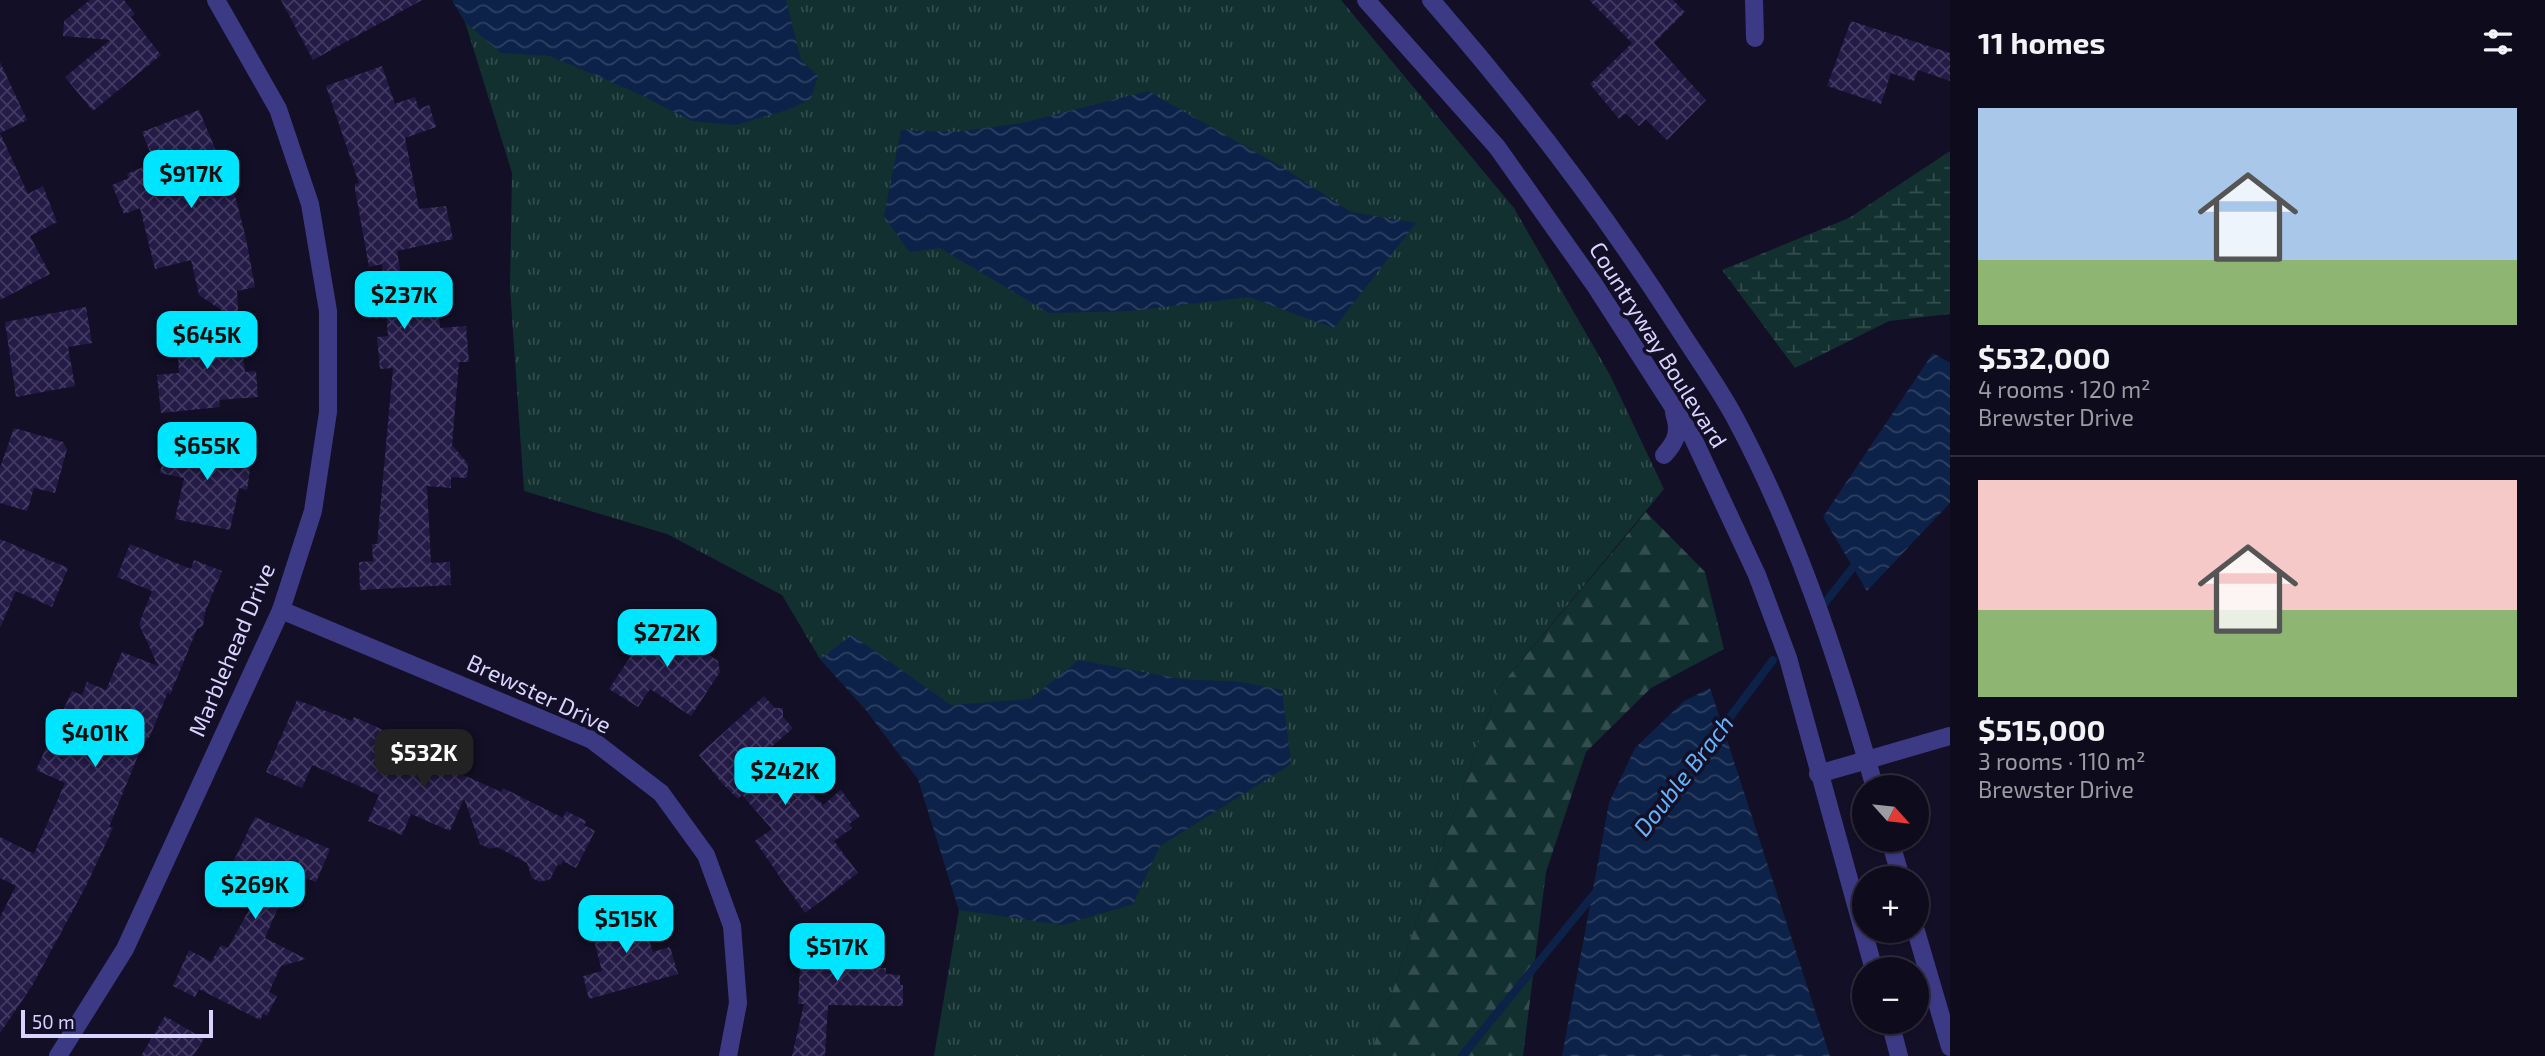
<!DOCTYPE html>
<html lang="en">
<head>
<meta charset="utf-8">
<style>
	body { margin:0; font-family:"Exo 2",sans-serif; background:#171425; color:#f1f3f6; height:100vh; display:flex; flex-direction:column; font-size:26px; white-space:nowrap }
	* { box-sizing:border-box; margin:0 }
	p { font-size:23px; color:#9b9ba3 }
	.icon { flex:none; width:38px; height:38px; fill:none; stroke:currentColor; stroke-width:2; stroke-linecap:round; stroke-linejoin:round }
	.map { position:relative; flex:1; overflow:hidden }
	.drawer { display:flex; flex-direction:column; background:#0e0b1c; width:595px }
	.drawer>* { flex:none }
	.needle { width:46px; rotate:117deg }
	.tools { position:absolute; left:1852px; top:775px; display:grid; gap:14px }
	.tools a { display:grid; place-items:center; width:77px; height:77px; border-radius:50%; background:#0e0b1c; box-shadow:0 2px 5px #0004,0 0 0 2px #2e2b3b; font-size:35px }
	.scale { position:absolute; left:21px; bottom:18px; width:192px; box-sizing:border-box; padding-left:7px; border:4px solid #d9d4ff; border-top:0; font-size:19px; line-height:24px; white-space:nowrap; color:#d9d4ff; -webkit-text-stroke:5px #130f26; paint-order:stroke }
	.price { position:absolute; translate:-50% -60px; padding:0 16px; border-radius:14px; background:#00e5ff; color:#111; font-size:23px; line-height:46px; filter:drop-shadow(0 2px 4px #0008) }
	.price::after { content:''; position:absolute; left:50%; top:42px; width:21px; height:16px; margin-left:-10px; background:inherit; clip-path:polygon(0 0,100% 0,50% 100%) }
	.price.active { background:#222; color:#fff }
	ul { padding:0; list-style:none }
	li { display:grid; align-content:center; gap:14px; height:371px; padding:0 28px }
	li+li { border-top:2px solid #2e2b3b }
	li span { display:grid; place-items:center; height:217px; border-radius:0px; color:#555 }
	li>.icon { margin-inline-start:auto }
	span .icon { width:126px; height:126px; fill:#fffc; stroke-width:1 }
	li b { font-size:30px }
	h2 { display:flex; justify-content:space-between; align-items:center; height:84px; padding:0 28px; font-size:30px }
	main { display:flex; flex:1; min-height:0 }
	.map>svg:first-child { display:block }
	.grass { fill:url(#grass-tufts) }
	.forest { fill:url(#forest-firs) }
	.wetland { fill:url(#wetland-marsh) }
	.water { fill:url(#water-waves) }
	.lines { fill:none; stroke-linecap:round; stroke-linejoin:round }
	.stream { stroke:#0c2248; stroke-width:8 }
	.building { fill:url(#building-cross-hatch) }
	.minor { stroke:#3d3a85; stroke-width:18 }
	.tertiary { stroke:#3d3a85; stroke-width:18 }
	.labels { text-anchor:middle; stroke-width:7; stroke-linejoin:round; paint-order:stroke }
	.street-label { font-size:23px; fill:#d9d4ff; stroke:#130f26 }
	.water-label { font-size:24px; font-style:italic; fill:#62b6ff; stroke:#130f26 }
</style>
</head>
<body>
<main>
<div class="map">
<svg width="1950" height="1056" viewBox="0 0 1950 1056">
	<defs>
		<pattern id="grass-tufts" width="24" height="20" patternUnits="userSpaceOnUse" patternTransform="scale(1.75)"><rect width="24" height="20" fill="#12302f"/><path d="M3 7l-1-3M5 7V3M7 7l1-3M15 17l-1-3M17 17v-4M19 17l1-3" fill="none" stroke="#344d4e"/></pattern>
		<pattern id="forest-firs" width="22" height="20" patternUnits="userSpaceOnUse" patternTransform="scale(1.75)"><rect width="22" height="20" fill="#12302f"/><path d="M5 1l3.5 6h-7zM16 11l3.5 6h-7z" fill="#344d4e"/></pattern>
		<pattern id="wetland-marsh" width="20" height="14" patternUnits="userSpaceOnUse" patternTransform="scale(1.75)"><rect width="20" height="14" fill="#12302f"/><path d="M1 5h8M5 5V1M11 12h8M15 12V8" fill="none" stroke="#344d4e"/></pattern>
		<pattern id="water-waves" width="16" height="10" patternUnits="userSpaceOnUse" patternTransform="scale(1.75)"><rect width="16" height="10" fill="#0c2248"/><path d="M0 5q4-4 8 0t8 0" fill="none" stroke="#2f4163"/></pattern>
		<pattern id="building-cross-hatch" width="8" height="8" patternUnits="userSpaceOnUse" patternTransform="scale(1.75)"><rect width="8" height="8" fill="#241b47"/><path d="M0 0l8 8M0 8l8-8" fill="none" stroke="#433b63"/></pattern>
	</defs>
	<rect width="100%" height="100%" fill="#130f26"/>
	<path class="grass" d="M 452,0 L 1341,0 L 1514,208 L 1610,375 L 1664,489 L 1497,690 L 1370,1056 L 934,1056 L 959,910 L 918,779 L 866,710 L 820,659 L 782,595 L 667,534 L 524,491 L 510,288 L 512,173 L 465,22 Z"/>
	<path class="forest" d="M 1646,512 L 1705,572 L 1724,649 L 1651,688 L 1586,752 L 1546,872 L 1523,1056 L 1370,1056 L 1497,690 Z"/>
	<path class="wetland" d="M 1950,151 L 1950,314 L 1889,321 L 1795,368 L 1722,270 L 1849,218 Z"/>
	<g class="water">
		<path d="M 452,0 L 786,0 L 801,60 L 818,76 L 811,99 L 787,110 L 735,125 L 692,121 L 639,94 L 550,56 L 501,53 L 465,22 Z"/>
		<path d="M 1148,91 L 1282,167 L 1351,212 L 1416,223 L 1334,328 L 1249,297 L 1130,311 L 1049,313 L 940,248 L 909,252 L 884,216 L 901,130 L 957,132 L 1022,123 Z"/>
		<path d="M 1933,353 L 1950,363 L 1950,503 L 1867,591 L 1823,517 Z"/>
		<path d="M 852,635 L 951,705 L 1030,699 L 1079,660 L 1181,679 L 1241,682 L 1282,690 L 1291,764 L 1160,846 L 1133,904 L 1063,925 L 959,910 L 918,779 L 866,710 L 820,659 Z"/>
		<path d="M 1710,688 L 1830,1056 L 1562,1056 L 1609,803 L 1635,748 L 1684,701 Z"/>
	</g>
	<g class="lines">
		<g class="stream">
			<path d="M 1824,604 L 1858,561"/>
			<path d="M 1718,733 L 1773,660"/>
			<path d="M 1462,1056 L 1599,888"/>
		</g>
	</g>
	<g class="building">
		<path d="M 90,0 L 124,0 L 135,14 L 131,17 L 161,55 L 93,111 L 65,77 L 110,40 L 63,36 L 64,21 Z"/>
		<path d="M 281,0 L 422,0 L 313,60 Z"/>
		<path d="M 1589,0 L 1673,0 L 1685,12 L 1654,43 L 1706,100 L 1667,140 L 1646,119 L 1639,126 L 1626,113 L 1619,119 L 1590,84 L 1632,43 Z"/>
		<path d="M 1851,21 L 1950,53 L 1950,81 L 1918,70 L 1914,81 L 1891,73 L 1881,104 L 1827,86 Z"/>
		<path d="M 0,62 L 27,120 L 0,133 L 28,194 L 43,186 L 57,222 L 30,236 L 50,274 L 0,300 Z"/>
		<path d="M 382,66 L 395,104 L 415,97 L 419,109 L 429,105 L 436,127 L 405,138 L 419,209 L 446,206 L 453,239 L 397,251 L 403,288 L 437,285 L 440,328 L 466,326 L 469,362 L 459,362 L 452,445 L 468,464 L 467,478 L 451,477 L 451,488 L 427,486 L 431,563 L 450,562 L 451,585 L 360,590 L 359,562 L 373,561 L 372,544 L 377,544 L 393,368 L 380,369 L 379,359 L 377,337 L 388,336 L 382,264 L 369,267 L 355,189 L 355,184 L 359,183 L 326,86 Z"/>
		<path d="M 199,110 L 236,199 L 246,239 L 255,287 L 237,291 L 239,322 L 199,295 L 191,260 L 155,269 L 140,208 L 124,214 L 112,185 L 129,178 L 127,174 L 154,162 L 142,132 Z"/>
		<path d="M 86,307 L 92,343 L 68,347 L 75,386 L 16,397 L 5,322 Z"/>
		<path d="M 239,325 L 245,372 L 256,371 L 258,397 L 219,400 L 220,407 L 161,413 L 157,375 L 179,373 L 176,330 Z"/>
		<path d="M 14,428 L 63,442 L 67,449 L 55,493 L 34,488 L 27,511 L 0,503 L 0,468 Z"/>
		<path d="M 167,439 L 252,456 L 247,490 L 239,488 L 230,530 L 175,519 L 184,478 L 160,473 Z"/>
		<path d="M 0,539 L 68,568 L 52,607 L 16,591 L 0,628 Z"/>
		<path d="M 130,544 L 191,569 L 194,560 L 222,571 L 205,612 L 203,626 L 197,629 L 170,695 L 168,692 L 150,736 L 142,746 L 109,827 L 113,828 L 86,886 L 32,986 L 0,1033 L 0,917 L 16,886 L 0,878 L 0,837 L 34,854 L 65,783 L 36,770 L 72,691 L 82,695 L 87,682 L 106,690 L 122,652 L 158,666 L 139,624 L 152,591 L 117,577 Z"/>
		<path d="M 666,616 L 674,622 L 676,633 L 718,661 L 720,672 L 691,716 L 650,689 L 638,707 L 609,689 L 656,618 Z"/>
		<path d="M 764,696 L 775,708 L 783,708 L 783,717 L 793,728 L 749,767 L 799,768 L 799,780 L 823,805 L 841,790 L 860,816 L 849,824 L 852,828 L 834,841 L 858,873 L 805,913 L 755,841 L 772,829 L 742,795 L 738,799 L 722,783 L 699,755 Z"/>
		<path d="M 297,700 L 352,721 L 354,717 L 433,752 L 431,758 L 446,767 L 501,792 L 503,788 L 563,818 L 566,811 L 586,821 L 584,825 L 595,831 L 576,868 L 563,861 L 561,865 L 558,864 L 550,879 L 540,882 L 532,878 L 527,863 L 497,847 L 490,849 L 480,844 L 464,798 L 450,831 L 411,814 L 402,835 L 368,821 L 379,795 L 312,765 L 302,788 L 266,772 Z"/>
		<path d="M 255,817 L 330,849 L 316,882 L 293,873 L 265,938 L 306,959 L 281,966 L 269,992 L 277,996 L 267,1016 L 263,1014 L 260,1020 L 199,989 L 195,997 L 173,986 L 189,950 L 211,962 L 221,945 L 228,948 L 255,899 L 222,885 Z"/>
		<path d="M 638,907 L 653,952 L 670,947 L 678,974 L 589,999 L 583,976 L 602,971 L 589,921 Z"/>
		<path d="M 802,927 L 864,928 L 863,968 L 886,968 L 886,974 L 900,975 L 900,985 L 903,985 L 903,1006 L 828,1005 L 825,1056 L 792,1056 L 804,1004 L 798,1004 Z"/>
		<path d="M 165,1016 L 204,1039 L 193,1056 L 141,1056 Z"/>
	</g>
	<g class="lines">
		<g class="minor">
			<path d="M 1754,0 L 1755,38"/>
			<path d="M 281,610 L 592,740 L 661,793 L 706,855 L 732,926 L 738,1003 L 728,1056"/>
			<path d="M 1867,760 L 1950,736"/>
			<path d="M 58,1056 L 125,949 L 281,610 L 313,511 L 328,412 L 328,311 L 310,204 L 278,109 L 216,0"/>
		</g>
		<g class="tertiary">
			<path d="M 1366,0 L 1497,147 L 1594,284 L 1693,438 L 1757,575 L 1788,658 L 1874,970"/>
			<path d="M 1431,0 C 1521,103 1604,212 1677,326 C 1696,356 1717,385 1734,416 C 1797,533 1838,660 1875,788"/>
			<path d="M 1664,455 C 1677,441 1680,431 1674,413"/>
			<path d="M 1818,774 L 1867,760"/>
			<path d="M 1890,840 L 1901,878"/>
			<path d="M 1916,931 L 1950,1047"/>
			<path d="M 1890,1022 L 1899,1056"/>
		</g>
	</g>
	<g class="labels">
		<g class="street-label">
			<text transform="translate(1658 345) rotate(58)" y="8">Countryway Boulevard</text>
			<text transform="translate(232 650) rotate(-67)" y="8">Marblehead Drive</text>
			<text transform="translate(539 694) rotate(25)" y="8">Brewster Drive</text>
		</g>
		<g class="water-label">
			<text transform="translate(1684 776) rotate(-52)" y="8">Double Brach</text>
		</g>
	</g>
</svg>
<div class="tools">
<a><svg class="needle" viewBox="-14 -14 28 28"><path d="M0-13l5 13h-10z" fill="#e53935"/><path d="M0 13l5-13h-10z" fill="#9b9ba3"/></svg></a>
<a>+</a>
<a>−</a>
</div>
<div class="scale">50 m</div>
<b class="price" style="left:191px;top:210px">$917K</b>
<b class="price" style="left:404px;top:331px">$237K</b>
<b class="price" style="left:207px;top:371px">$645K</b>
<b class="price" style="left:207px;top:482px">$655K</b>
<b class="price" style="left:667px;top:669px">$272K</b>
<b class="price" style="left:95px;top:769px">$401K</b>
<b class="price active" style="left:424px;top:789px">$532K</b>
<b class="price" style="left:785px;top:807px">$242K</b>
<b class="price" style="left:255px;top:921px">$269K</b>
<b class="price" style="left:626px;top:955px">$515K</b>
<b class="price" style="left:837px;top:983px">$517K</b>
</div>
<section class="drawer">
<h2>11 homes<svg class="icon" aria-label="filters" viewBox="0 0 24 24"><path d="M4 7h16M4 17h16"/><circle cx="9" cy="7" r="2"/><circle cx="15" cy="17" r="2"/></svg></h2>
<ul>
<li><span style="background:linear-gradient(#a9c7e8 70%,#8fb573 0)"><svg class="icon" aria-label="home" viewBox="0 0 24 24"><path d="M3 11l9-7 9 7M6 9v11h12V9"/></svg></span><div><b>$532,000</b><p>4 rooms · 120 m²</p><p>Brewster Drive</p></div></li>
<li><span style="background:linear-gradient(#f6c9c9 60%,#8fb573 0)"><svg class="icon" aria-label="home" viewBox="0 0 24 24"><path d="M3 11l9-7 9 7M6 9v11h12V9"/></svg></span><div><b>$515,000</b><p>3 rooms · 110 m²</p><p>Brewster Drive</p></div></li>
</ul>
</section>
</main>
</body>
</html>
